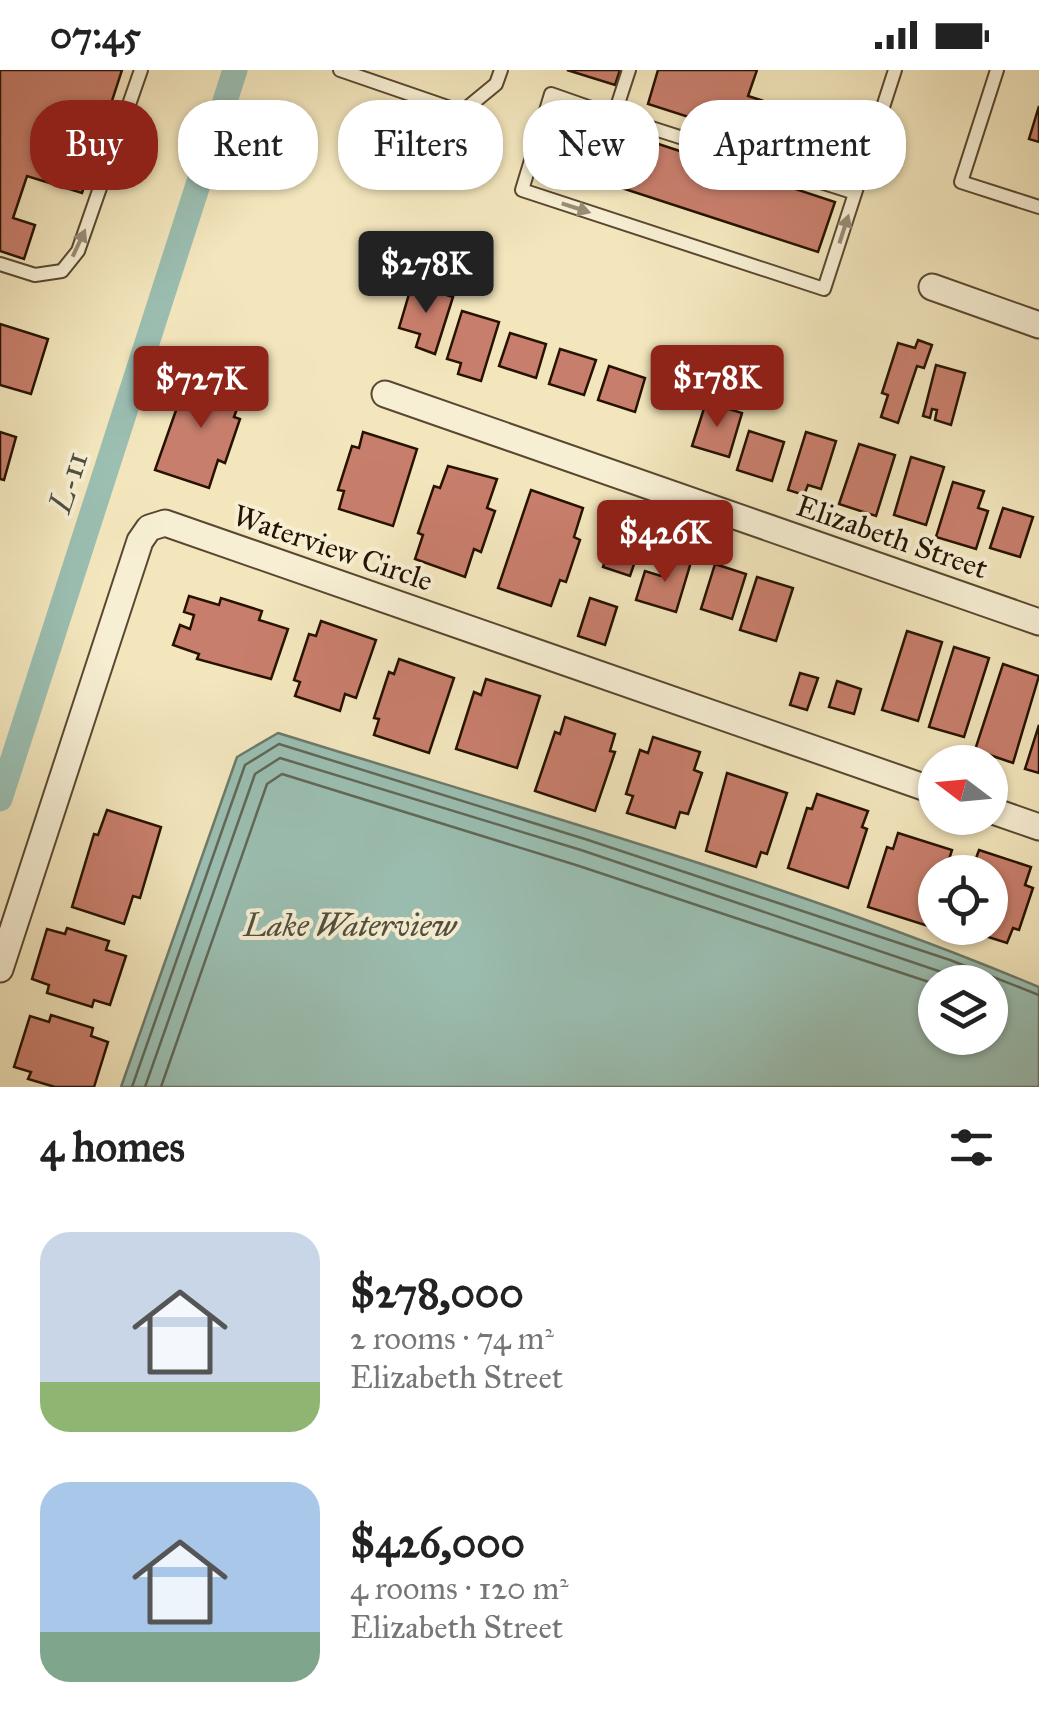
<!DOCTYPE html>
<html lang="en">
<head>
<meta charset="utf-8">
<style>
	body { margin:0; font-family:"IM FELL Great Primer",serif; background:#f2f2f2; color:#222; height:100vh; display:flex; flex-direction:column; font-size:38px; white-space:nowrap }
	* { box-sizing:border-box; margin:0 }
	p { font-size:32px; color:#767676 }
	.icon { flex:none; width:55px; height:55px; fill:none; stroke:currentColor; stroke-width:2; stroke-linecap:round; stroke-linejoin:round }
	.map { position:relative; height:1017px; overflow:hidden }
	.drawer { display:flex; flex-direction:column; background:#fff; flex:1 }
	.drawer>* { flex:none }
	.guide { position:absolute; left:30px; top:30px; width:980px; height:90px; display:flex; gap:20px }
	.needle { width:65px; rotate:286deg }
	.tools { position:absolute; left:918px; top:675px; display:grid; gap:20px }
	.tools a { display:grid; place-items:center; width:90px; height:90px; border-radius:50%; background:#fff; box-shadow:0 2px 8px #0004; font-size:50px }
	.price { position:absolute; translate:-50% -85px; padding:0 22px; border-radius:10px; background:#8f2418; color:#fff; font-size:32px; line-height:65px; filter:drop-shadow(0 2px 5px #0008) }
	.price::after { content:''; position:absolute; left:50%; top:60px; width:30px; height:22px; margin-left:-15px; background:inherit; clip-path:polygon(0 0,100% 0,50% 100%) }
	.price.on { background:#222; color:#fff }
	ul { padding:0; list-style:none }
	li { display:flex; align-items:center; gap:30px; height:250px; padding:0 40px }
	li span { display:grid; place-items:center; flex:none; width:280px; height:200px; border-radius:30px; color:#555 }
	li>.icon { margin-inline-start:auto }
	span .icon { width:120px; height:120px; fill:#fffc; stroke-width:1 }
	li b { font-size:42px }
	h2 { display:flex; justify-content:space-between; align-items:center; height:120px; padding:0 40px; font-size:42px }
	.chip { padding:0 35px; border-radius:40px; background:#fff; box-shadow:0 2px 8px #0004; font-size:35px; line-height:90px }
	.chip.on { background:#8f2418; color:#fff }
	.status { display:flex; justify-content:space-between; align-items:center; height:70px; padding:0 50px; background:#fff; direction:ltr }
	.status svg { height:28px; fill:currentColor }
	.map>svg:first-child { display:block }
	.water { fill:#9bbfb2; stroke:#6c7a6b; stroke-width:2.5; fill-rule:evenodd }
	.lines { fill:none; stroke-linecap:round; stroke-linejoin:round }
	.shore { stroke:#606859; stroke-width:2.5 }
	.canal { stroke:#9bbfb2; stroke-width:25 }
	.building { fill:#c87e6c; stroke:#261200; stroke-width:2.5 }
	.lane-casing { stroke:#59472f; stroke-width:16 }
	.street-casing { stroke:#59472f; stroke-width:29 }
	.lane { stroke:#f7efd4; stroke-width:12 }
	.street { stroke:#f7efd4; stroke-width:25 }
	.oneway { fill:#998c75 }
	.labels { text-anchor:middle; stroke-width:8; stroke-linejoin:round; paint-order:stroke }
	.street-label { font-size:30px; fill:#261200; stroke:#f7efd4 }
	.water-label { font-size:32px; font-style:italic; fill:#4f4f3e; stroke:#f7efd4 }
</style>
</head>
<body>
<div class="status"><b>07:45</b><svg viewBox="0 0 49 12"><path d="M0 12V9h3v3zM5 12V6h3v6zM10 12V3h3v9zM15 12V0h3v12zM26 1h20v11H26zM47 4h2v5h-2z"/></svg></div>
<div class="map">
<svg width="1039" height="1017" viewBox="0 0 1039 1017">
	<rect width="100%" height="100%" fill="#f3e6bd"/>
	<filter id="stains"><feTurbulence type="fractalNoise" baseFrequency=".002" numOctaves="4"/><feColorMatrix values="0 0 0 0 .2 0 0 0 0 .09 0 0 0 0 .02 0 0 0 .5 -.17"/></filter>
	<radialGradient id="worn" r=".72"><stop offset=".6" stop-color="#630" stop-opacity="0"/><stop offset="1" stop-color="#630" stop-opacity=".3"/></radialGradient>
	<path class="water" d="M 278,663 C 532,742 793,814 1039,917 L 1039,1017 L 121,1017 L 237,687 ZM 935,912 L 990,912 L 990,968 L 935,968 Z"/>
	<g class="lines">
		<g class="shore">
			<path d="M 132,1017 L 245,695 L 279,674 L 585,769 L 950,890 L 1039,925"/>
			<path d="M 145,1017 L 255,704 L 280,688 L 581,780 L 971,912"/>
			<path d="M 161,1017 L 267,714 L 282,704 L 576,795 L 935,914"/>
		</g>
		<path class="canal" d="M 0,729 L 235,0"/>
	</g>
	<g class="building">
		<path d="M 0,0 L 122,0 L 82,123 L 27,106 L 13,148 L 35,155 L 24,189 L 0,181 Z"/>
		<path d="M 567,0 L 620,0 L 615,15 Z"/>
		<path d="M 658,0 L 757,0 L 748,26 L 857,61 L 845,97 L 648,34 Z"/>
		<path d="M 1039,36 L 1039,72 L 1029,69 Z"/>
		<path d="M 567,44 L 835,132 L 818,182 L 551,95 Z"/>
		<path d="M 412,214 L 453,227 L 435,284 L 416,277 L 420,264 L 399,258 Z"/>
		<path d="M 462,241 L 499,252 L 481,311 L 458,304 L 461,293 L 447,289 Z"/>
		<path d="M 0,254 L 48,269 L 31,324 L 0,315 Z"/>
		<path d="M 510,263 L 546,274 L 536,308 L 499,296 Z"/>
		<path d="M 918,270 L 932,275 L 924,298 L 917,296 L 898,353 L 881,347 L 888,325 L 882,323 L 898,273 L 915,278 Z"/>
		<path d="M 560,279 L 596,290 L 584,325 L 549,314 Z"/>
		<path d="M 936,295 L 965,303 L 951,355 L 935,350 L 937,340 L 932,339 L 930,348 L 923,346 Z"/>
		<path d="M 609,296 L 645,308 L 635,342 L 598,330 Z"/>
		<path d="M 195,303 L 244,320 L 234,347 L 240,349 L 225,393 L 218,390 L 209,418 L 155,400 L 180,329 L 185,331 Z"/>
		<path d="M 706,332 L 742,343 L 729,387 L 692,376 Z"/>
		<path d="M 749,361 L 784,372 L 772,411 L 737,400 Z"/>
		<path d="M 0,362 L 16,367 L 4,410 L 0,409 Z"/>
		<path d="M 363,362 L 417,379 L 393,456 L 339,439 L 344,421 L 338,420 L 352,376 L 359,378 Z"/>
		<path d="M 806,362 L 836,371 L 821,419 L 808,415 L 804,425 L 788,420 Z"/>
		<path d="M 859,374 L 895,385 L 876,446 L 839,434 Z"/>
		<path d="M 911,387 L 944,397 L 926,455 L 894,445 Z"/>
		<path d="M 448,396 L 497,409 L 487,438 L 495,441 L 481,482 L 474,479 L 465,507 L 415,489 L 423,465 L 418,463 L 434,416 L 440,418 Z"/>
		<path d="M 953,412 L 984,421 L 978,438 L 988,441 L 976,479 L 936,467 Z"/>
		<path d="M 531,420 L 583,438 L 574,467 L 580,470 L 566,512 L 560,510 L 551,536 L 498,518 Z"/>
		<path d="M 1003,438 L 1033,447 L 1020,487 L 990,478 Z"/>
		<path d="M 615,459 L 643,468 L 630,506 L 603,497 Z"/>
		<path d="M 668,484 L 691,492 L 676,542 L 636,530 L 645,501 L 661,506 Z"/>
		<path d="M 715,494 L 746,504 L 732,549 L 701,539 Z"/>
		<path d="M 757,507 L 793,518 L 776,571 L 740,560 Z"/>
		<path d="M 189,526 L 219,535 L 221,528 L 262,541 L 259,550 L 288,559 L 271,609 L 197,589 L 199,584 L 173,575 L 180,555 L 190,559 L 194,545 L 184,542 Z"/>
		<path d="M 590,528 L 617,537 L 605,575 L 578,566 Z"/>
		<path d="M 321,551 L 376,570 L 356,628 L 345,624 L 340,641 L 295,626 L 300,612 L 294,610 L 309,564 L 316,566 Z"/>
		<path d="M 907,561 L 942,572 L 918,651 L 882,640 Z"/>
		<path d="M 954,577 L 989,588 L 964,667 L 929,657 Z"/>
		<path d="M 399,589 L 454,608 L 429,683 L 374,665 L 379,649 L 374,648 L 389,602 L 394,604 Z"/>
		<path d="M 1003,594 L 1039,606 L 1013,693 L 975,680 Z"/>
		<path d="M 800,603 L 818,608 L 807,640 L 790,635 Z"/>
		<path d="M 486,609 L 540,626 L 517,698 L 456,679 L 474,622 L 481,625 Z"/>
		<path d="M 837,611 L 861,619 L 854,644 L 829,637 Z"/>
		<path d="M 565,647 L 615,664 L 610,681 L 615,682 L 595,741 L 535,721 L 555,662 L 560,664 Z"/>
		<path d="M 1039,655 L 1039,703 L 1025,699 Z"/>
		<path d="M 653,667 L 700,682 L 694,700 L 702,703 L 688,744 L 680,742 L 675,758 L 627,743 L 633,726 L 626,724 L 640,680 L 648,683 Z"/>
		<path d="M 727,703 L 787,723 L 767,784 L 761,782 L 756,797 L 706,781 Z"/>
		<path d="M 817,724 L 868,741 L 862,757 L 867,759 L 848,818 L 788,798 L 807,738 L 812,739 Z"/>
		<path d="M 107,740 L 161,757 L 140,828 L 133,826 L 124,854 L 72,837 L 94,764 L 98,765 Z"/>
		<path d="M 898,763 L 952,780 L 945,802 L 935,802 L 935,834 L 928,856 L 868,837 L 887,777 L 893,779 Z"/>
		<path d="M 979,780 L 1031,797 L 1025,815 L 1033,818 L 1019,860 L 1013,858 L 1007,873 L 960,858 L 990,858 L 990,802 L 971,802 Z"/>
		<path d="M 67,858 L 109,871 L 106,880 L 126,886 L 110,935 L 94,930 L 92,937 L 47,923 L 49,915 L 32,909 L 47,859 L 65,864 Z"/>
		<path d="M 51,945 L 93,958 L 91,966 L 108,972 L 94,1017 L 55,1017 L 28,1009 L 31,1002 L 14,997 L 30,946 L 49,952 Z"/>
	</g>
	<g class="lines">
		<g class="lane-casing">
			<g id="lane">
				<path d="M 340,0 L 462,42 L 496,14 L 501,0"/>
				<path d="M 629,0 L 614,46 L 551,24 L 522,120 L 824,219 L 895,0"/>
				<path d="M 997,0 L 961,112 L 1039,137"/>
				<path d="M 614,46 L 855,123"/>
				<path d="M 0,194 L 35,205 L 62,201 L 78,181 L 141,0"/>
			</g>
		</g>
		<g class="street-casing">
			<g id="street">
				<path d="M 932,217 L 1039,255"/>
				<path d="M 385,324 L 1039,552"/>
				<path d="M 990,740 L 1039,757"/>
				<path d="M 0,899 L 140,471 L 149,458 L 165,453 L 935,721"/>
			</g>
		</g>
		<use href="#lane" class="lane"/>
		<use href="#street" class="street"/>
	</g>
	<defs><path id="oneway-solid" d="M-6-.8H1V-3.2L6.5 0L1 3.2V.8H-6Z" transform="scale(2.5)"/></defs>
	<g class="oneway">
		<use href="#oneway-solid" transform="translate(576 138) rotate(18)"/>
		<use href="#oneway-solid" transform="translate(844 159) rotate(-72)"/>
		<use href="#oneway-solid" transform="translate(79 173) rotate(-65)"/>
	</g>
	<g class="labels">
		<g class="street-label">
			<text transform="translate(892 467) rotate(19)" y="10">Elizabeth Street</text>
			<text transform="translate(333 478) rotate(19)" y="10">Waterview Circle</text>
		</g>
		<g class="water-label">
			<text transform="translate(68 412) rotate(-72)" y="11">L-11</text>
			<text x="350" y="866">Lake Waterview</text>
		</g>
	</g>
	<rect width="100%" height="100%" filter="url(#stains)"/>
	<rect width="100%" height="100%" fill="url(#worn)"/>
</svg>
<div class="tools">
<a><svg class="needle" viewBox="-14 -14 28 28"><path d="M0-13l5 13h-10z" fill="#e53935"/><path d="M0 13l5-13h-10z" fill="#767676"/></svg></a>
<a><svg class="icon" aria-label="locate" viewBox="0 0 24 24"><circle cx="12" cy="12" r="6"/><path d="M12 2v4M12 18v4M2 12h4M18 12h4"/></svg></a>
<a><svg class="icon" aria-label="layers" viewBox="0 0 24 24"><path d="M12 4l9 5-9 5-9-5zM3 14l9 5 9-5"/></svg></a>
</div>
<b class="price on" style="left:426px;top:246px">$278K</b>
<b class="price" style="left:717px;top:360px">$178K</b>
<b class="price" style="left:201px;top:361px">$727K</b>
<b class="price" style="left:665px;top:515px">$426K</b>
<div class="guide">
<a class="chip on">Buy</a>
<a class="chip">Rent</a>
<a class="chip">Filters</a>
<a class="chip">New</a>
<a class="chip">Apartment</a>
</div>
</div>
<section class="drawer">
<h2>4 homes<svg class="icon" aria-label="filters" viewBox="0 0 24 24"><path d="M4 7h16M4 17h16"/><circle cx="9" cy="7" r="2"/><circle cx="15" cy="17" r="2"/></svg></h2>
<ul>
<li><span style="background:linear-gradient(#c9d6e8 75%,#8fb573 0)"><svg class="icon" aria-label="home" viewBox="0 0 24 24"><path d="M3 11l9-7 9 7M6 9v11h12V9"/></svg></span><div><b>$278,000</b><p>2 rooms · 74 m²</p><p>Elizabeth Street</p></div></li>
<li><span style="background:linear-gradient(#a9c7e8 75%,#7fa58c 0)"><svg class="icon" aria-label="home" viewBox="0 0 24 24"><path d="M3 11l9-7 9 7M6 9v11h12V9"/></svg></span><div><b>$426,000</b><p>4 rooms · 120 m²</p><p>Elizabeth Street</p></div></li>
</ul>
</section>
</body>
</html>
